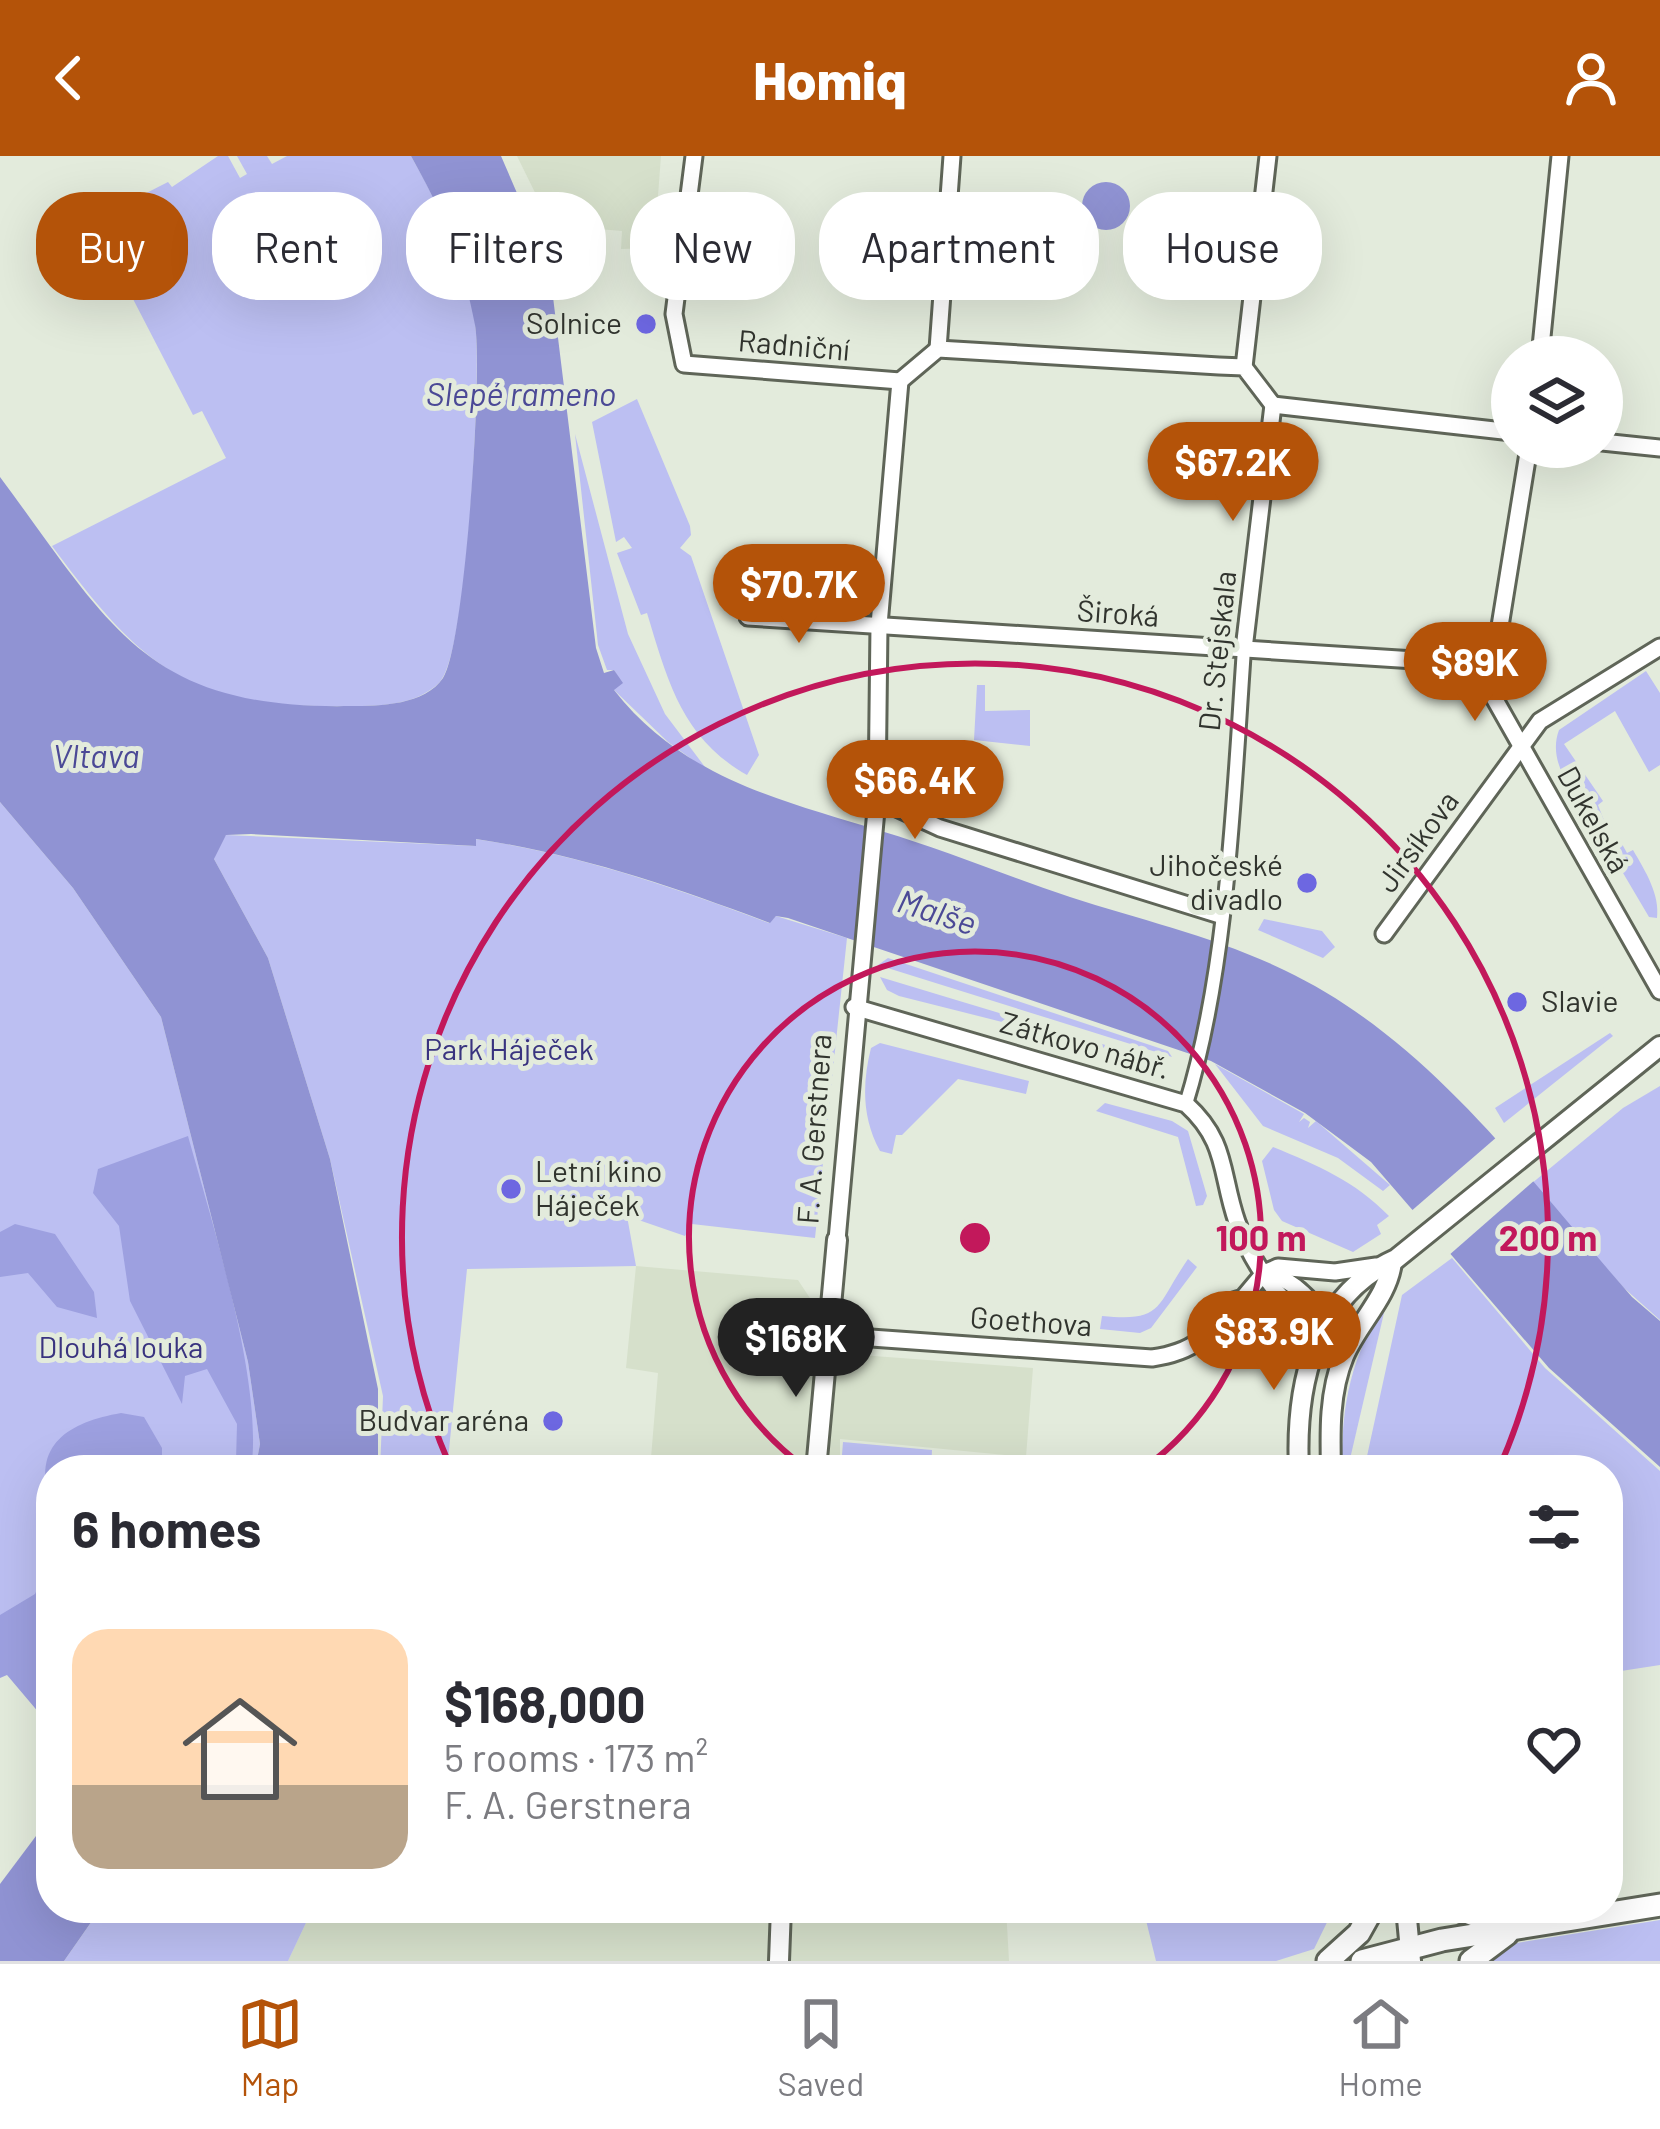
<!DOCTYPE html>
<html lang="en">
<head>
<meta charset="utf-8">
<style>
	body { margin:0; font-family:Barlow,sans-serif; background:#f7f7f7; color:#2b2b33; height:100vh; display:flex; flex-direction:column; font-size:45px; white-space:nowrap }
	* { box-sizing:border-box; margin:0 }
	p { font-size:39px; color:#7c7c81 }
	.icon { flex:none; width:66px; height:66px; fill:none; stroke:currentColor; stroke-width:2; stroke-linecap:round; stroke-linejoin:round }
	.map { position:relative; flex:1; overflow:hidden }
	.side { position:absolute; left:36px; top:1299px; width:1587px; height:468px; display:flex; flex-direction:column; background:#fff; border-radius:48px; box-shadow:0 12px 48px #0002 }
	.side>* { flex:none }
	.hud { position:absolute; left:36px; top:36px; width:1590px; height:108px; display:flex; gap:24px }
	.fabs { position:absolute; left:1491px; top:180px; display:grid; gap:24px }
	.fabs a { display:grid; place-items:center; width:132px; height:132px; border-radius:50%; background:#fff; box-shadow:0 12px 48px #0002; font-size:60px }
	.price { position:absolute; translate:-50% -102px; padding:0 27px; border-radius:42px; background:#b45309; color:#fff; font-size:39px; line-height:78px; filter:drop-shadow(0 3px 6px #0008) }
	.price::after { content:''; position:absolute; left:50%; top:72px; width:36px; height:27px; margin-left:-18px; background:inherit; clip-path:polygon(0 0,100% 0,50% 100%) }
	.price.current { background:#222; color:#fff }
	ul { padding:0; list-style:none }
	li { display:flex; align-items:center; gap:36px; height:300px; padding:0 36px }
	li+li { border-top:3px solid #e1e1e2 }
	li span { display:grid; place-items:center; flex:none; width:336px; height:240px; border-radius:36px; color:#555 }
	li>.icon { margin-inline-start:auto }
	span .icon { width:144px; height:144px; fill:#fffc; stroke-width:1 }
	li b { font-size:51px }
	h2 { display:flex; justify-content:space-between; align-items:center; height:144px; padding:0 36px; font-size:51px }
	.chip { padding:0 42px; border-radius:48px; background:#fff; box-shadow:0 12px 48px #0002; font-size:42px; line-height:108px }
	.chip.current { background:#b45309; color:#fff }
	header { display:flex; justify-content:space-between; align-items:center; height:156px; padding:0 36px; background:#b45309; color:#fff; font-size:54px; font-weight:800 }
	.menu { display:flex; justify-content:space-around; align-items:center; height:168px; border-top:3px solid #e1e1e2; background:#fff; font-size:33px; color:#7c7c81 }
	.menu a { display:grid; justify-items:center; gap:6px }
	.menu .current { color:#b45309 }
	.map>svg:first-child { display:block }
	.built { fill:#d6e0cb }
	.green { fill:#bcbff2 }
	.forest { fill:#9da0e0 }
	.water { fill:#9093d3 }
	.pier { fill:#e3ebdc }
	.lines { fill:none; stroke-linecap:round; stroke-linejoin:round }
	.pedestrian-casing { stroke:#5f6558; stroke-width:18 }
	.minor-casing { stroke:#5f6558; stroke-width:21 }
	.tertiary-casing { stroke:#5f6558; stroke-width:24 }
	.secondary-casing { stroke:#5f6558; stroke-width:27 }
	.pedestrian { stroke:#fff; stroke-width:12 }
	.minor { stroke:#fff; stroke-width:15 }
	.tertiary { stroke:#fff; stroke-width:18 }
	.secondary { stroke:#fff; stroke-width:21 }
	.ring { fill:none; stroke:#c2185b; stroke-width:6 }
	.poi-dot { fill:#6d67e1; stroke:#e3ebdc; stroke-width:4.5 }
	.labels { text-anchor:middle; stroke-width:10; stroke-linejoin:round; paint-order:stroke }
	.poi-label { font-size:30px; fill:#31342e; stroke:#e3ebdc; text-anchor:end }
	.street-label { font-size:30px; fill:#31342e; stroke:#e3ebdc }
	.park-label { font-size:30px; fill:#39337f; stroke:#e3ebdc }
	.water-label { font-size:33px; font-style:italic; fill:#4b4996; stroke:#e3ebdc }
	.centre { fill:#c2185b; stroke:#e3ebdc; stroke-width:6 }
	.ring-label { font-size:36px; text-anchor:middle; font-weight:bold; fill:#c2185b; stroke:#e3ebdc; stroke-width:10; stroke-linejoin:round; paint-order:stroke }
</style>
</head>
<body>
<header><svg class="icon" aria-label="back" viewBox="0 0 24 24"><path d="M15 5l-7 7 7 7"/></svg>Homiq<svg class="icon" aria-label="person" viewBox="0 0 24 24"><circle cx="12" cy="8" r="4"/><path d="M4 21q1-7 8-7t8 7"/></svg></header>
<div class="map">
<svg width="1660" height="1805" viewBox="0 0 1660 1805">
	<rect width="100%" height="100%" fill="#e3ebdc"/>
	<g class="built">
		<path d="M 517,0 L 661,0 L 654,92 L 621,93 L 622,75 L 551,69 Z"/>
		<path d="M 636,1110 L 798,1124 L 847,1198 L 1033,1212 L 1026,1301 L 840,1283 L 840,1314 L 650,1314 L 658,1217 L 626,1212 Z"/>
		<path d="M 313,1752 L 1006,1752 L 1009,1805 L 288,1805 Z"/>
	</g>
	<g class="green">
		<path d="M 218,0 L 228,0 L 240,22 L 247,18 L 237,0 L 267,0 L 272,8 L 287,0 L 411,0 C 442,55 472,112 476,177 C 480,228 468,500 439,527 C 414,551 376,550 344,550 C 188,553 141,510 52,390 L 226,302 L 202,255 L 193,259 L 118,114 L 123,97 L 102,83 L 124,73 L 109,56 L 168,26 L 172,31 Z"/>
		<path d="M 637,243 L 690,370 L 691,379 L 680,392 L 691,400 L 759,599 L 747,619 C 682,582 668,526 647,457 L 641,459 L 617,397 L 632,392 L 624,381 L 616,386 L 592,266 Z"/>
		<path d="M 575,278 L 628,478 L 665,558 L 708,615 L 668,586 L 614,534 L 618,521 L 614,514 L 607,514 L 598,489 Z"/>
		<path d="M 1646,515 L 1660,537 L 1660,609 L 1649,616 L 1615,555 L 1564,588 L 1603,645 L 1598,649 L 1605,667 L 1594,670 C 1577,642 1546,608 1559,574 Z"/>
		<path d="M 977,529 L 985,529 L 985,555 L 1030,554 L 1030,590 L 974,584 Z"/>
		<path d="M 0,646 L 73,732 L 161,861 L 248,1206 L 260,1288 L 255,1314 L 51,1314 L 51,1556 L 0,1509 Z"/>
		<path d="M 226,679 L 475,690 L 475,683 C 577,698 673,731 769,767 L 776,760 L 847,782 L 815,1082 L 692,1068 L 685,1080 L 627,1060 L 636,1110 L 467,1113 L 447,1314 L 380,1314 L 383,1240 L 330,1003 L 268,802 L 214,703 L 216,691 Z"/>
		<path d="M 1622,688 L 1627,697 L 1633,694 C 1646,716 1660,739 1657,762 L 1649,761 L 1613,700 Z"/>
		<path d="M 1264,763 L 1322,775 L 1335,791 L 1323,802 L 1258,774 Z"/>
		<path d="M 888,802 L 1168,895 L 1172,901 L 878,809 Z"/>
		<path d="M 880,821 L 1165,907 L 899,840 L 887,834 Z"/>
		<path d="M 1610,877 L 1613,880 L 1504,967 L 1495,952 Z"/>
		<path d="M 880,887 L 1029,925 L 1026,938 L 958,923 L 902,979 L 896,979 L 892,998 L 880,995 C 862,962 862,928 871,892 Z"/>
		<path d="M 1215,908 L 1304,958 L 1299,966 L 1304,962 L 1310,966 L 1308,972 L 1316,965 L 1390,1029 L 1383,1035 L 1338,1002 L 1263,970 Z"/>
		<path d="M 1660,930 L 1660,1164 L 1624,1132 L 1531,1028 L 1623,952 Z"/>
		<path d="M 1105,947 L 1172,965 L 1188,975 L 1207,1040 L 1203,1049 L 1196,1050 L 1178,981 L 1096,955 Z"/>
		<path d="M 1273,991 C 1317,1009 1355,1025 1389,1060 L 1377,1069 L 1381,1078 L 1353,1096 L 1282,1065 L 1274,1054 L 1262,1005 Z"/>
		<path d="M 1452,1102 L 1545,1212 L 1660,1315 L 1660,1509 L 1608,1517 L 1608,1314 L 1364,1314 L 1402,1139 Z"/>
		<path d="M 1188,1103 L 1197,1111 L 1151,1172 L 1140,1177 L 1100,1173 L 1102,1160 C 1164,1166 1155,1151 1188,1103 Z"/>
		<path d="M 1387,1144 L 1350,1303 L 1342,1314 C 1341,1248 1351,1200 1387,1144 Z"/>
		<path d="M 1254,1147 L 1271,1148 L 1293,1168 L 1270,1210 L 1256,1205 L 1242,1153 Z"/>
		<path d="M 843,1286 L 932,1294 L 931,1314 L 841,1312 Z"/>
		<path d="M 101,1752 L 313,1752 L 288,1805 L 64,1805 Z"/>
		<path d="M 1143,1752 L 1334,1752 L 1314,1793 L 1276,1805 L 1156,1805 Z"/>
		<path d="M 1660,1764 L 1660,1805 L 1483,1805 L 1517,1787 Z"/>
	</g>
	<g class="forest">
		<path d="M 188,980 C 212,1067 264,1228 251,1314 L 242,1314 L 236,1305 L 237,1268 L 207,1213 L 185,1220 L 182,1248 L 130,1145 L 119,1070 L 93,1037 L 98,1013 Z"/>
		<path d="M 15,1068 L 55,1078 L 94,1136 L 97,1162 L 57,1151 L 28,1117 L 0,1121 L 0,1076 Z"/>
		<path d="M 121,1257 L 144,1261 L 162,1292 L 162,1314 L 51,1314 L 51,1348 C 30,1288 70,1266 121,1257 Z"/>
		<path d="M 51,1403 L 51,1571 L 7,1519 L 0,1522 L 0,1459 L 35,1438 Z"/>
	</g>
	<g class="water">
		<path d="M 411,0 L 501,0 L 542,95 L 553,141 L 596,492 L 604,517 L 614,514 L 623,527 L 614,534 C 683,622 780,644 881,675 C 945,694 1007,720 1070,741 C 1141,764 1216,781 1284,814 C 1430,883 1528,1023 1632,1141 L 1660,1165 L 1660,1311 L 1549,1212 L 1371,1006 L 1305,957 L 1211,905 L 788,762 L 776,760 L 770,767 C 674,731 578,698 476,683 L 476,690 L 251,678 L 226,679 L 214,703 L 268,802 L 330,1003 L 378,1233 L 378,1314 L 255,1314 L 260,1288 L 248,1206 L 161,861 L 73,732 L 0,646 L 0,321 C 111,470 145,554 351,550 C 380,550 425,549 443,522 C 465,491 483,213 475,169 C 461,98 446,63 411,0 Z"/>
		<circle cx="1106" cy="50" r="24"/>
		<path d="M 51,1660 L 51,1752 L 101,1752 L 64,1805 L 0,1805 L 0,1728 Z"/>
	</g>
	<path class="pier" d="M 1498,980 L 1536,1023 L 1448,1100 L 1409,1057 Z"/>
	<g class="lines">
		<g class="pedestrian-casing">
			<path id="pedestrian" d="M 1186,948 C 1228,813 1234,635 1244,493"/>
		</g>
		<g class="minor-casing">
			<g id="minor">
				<path d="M 694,0 L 674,158 L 684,208 L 900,225"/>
				<path d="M 938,193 L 952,0"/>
				<path d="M 1540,201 L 1560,0"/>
				<path d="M 1244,211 L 1268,0"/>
				<path d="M 900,225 L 938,193 L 1219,210 L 1244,211 L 1273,249"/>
				<path d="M 1273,249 L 1512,276"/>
				<path d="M 1602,286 L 1660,292"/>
				<path d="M 748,461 L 1446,506 L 1481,519"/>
				<path d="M 1244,493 L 1273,249"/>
				<path d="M 1481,519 L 1660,835"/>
				<path d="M 1481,519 L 1495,501 L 1529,291"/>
				<path d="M 877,643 L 940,672 L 1220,759"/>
				<path d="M 1384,778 L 1540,565 L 1660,491"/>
				<path d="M 854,851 L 1186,948 C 1228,986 1220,1017 1237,1066 C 1254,1113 1281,1148 1320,1177"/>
				<path d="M 837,1084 L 877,643 L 879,469 L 900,225"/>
				<path d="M 1267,1118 C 1303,1124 1330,1168 1345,1199"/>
				<path d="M 829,1179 L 1152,1202 C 1194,1196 1209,1181 1230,1146 L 1243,1142 L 1264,1117 L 1278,1111 L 1335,1116 L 1376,1110"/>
			</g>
		</g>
		<g class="tertiary-casing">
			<g id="tertiary">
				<path d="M 816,1314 L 837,1084"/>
				<path d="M 1299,1314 C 1295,1232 1313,1140 1396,1103 L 1660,890"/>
				<path d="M 1331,1314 C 1330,1276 1329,1236 1344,1200 C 1358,1167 1388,1141 1392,1106"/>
				<path d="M 1406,1752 L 1411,1805"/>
				<path d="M 779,1805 L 781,1752"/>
			</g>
		</g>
		<g class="secondary-casing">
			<g id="secondary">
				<path d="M 1455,1752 L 1506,1771"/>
				<path d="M 1328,1805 L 1359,1777 L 1373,1752"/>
				<path d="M 1362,1805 L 1442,1784 L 1660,1749"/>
				<path d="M 1471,1805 L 1507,1778"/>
			</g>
		</g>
		<use href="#pedestrian" class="pedestrian"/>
		<use href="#minor" class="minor"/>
		<use href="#tertiary" class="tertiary"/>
		<use href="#secondary" class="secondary"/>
	</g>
	<g class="ring">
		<path d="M807 1313A286 286 0 1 1 1143 1313"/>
		<path d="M450 1310A573 573 0 1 1 1500 1310"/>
	</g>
	<g class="poi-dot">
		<circle cx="646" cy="168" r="12"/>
		<circle cx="1307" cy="727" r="12"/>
		<circle cx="1517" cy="846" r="12"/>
		<circle cx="511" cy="1033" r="12"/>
		<circle cx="553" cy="1265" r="12"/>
	</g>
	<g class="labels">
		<g class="poi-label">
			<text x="622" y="178">Solnice</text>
			<text x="1283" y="720">Jihočeské<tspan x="1283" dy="34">divadlo</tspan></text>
			<text x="1541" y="856" text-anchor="start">Slavie</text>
			<text x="535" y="1026" text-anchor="start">Letní kino<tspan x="535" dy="34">Háječek</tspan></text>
			<text x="529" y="1275">Budvar aréna</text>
		</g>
		<g class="street-label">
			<text transform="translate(794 190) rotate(5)" y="10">Radniční</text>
			<text transform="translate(1118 458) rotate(4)" y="10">Široká</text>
			<text transform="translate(1218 495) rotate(-84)" y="10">Dr. Stejskala</text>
			<text transform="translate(1593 664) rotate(61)" y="10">Dukelská</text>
			<text transform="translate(1418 686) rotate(-54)" y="10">Jirsíkova</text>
			<text transform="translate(1085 890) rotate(16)" y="10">Zátkovo nábř.</text>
			<text transform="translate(815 973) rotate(-86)" y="10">F. A. Gerstnera</text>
			<text transform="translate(1031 1166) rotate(4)" y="10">Goethova</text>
		</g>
		<g class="park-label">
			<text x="509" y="904">Park Háječek</text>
			<text x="121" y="1202">Dlouhá louka</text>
		</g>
		<g class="water-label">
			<text x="521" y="250">Slepé rameno</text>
			<text x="96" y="612">Vltava</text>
			<text transform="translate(937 756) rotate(18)" y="12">Malše</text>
		</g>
	</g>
	<circle cx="975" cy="1082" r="18" class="centre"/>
	<g class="ring-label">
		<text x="1261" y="1095">100 m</text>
		<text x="1548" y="1095">200 m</text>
	</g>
</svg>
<div class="fabs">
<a><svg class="icon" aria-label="layers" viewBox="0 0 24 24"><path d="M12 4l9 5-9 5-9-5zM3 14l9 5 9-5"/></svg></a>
</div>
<b class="price" style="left:1233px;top:368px">$67.2K</b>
<b class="price" style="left:799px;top:490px">$70.7K</b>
<b class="price" style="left:1475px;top:568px">$89K</b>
<b class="price" style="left:915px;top:686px">$66.4K</b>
<b class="price" style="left:1274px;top:1237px">$83.9K</b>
<b class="price current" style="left:796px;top:1244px">$168K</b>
<div class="hud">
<a class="chip current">Buy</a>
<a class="chip">Rent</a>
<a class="chip">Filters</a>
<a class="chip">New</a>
<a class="chip">Apartment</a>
<a class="chip">House</a>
</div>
<section class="side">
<h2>6 homes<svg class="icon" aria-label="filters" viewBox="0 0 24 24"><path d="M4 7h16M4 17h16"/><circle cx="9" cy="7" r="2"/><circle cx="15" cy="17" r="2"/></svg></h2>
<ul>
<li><span style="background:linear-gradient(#ffd9b3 65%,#b9a48a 0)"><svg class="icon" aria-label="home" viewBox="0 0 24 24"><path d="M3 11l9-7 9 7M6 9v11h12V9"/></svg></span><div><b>$168,000</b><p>5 rooms · 173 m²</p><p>F. A. Gerstnera</p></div><svg class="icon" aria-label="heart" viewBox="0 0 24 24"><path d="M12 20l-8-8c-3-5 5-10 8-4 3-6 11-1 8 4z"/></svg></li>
</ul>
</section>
</div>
<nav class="menu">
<a class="current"><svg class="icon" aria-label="map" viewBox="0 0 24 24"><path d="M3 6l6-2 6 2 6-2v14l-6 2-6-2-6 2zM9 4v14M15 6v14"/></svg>Map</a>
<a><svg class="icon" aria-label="saved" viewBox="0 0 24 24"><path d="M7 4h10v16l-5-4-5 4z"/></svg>Saved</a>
<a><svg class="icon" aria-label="home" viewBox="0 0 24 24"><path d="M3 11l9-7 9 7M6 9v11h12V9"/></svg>Home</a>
</nav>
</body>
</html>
